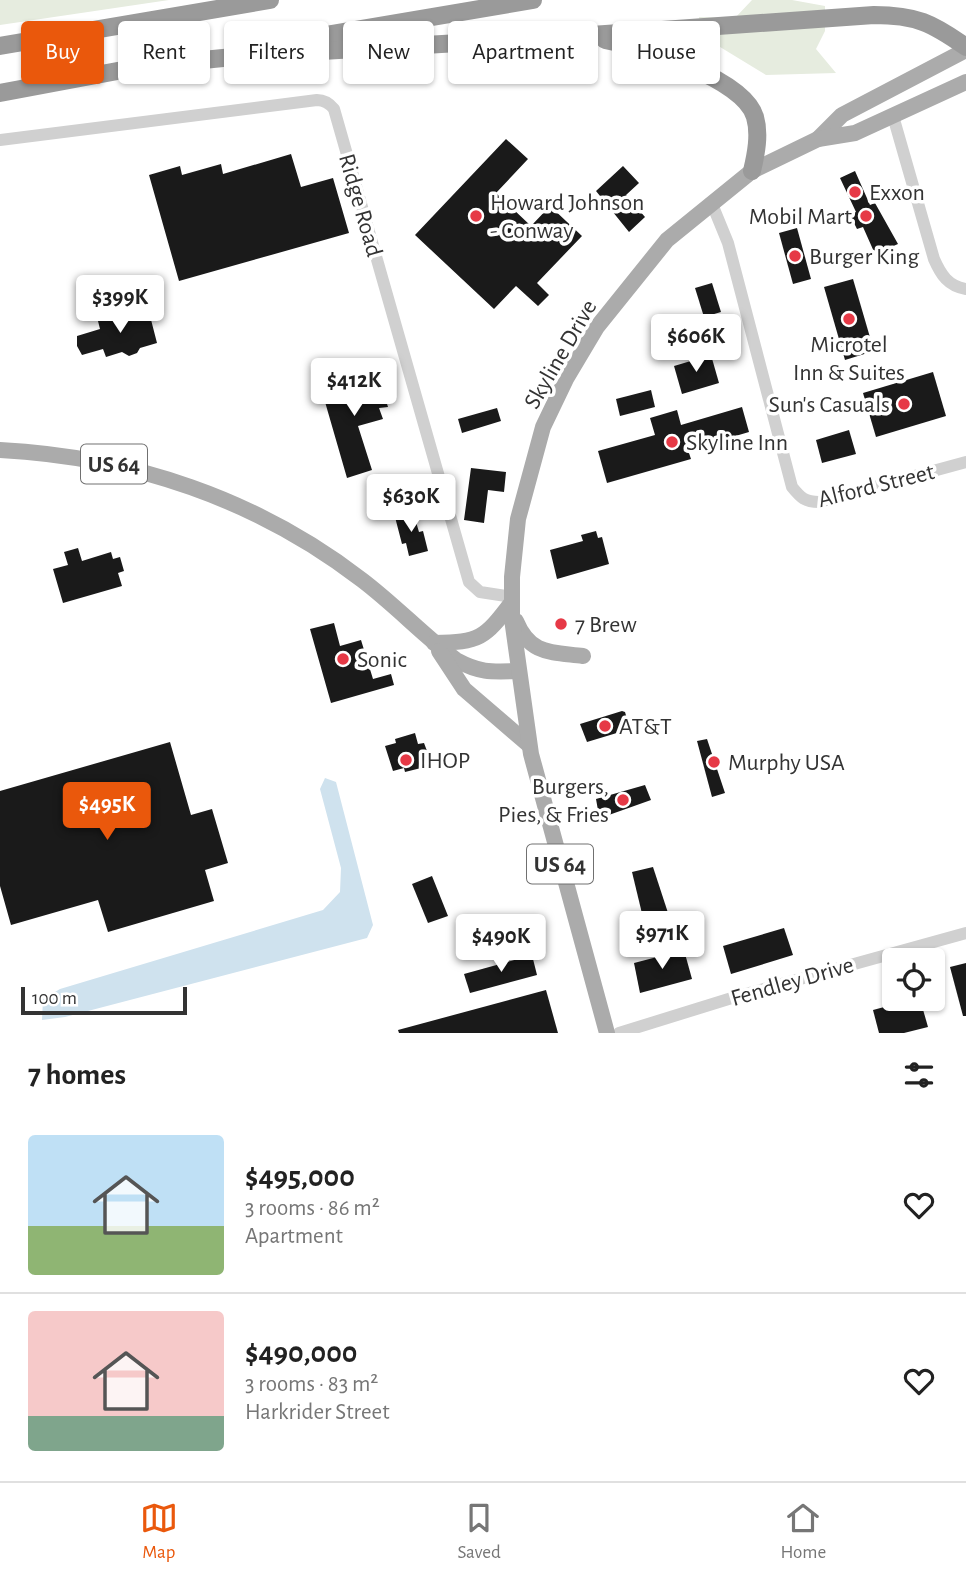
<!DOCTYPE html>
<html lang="en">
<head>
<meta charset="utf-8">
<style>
	body { margin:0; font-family:"Alegreya Sans",sans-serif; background:#f6f6f6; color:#222; height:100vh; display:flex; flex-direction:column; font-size:26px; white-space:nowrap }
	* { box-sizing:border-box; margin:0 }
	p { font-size:23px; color:#767676 }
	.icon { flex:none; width:38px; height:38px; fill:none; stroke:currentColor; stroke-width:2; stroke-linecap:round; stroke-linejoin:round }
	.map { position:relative; height:1033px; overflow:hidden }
	.panel { display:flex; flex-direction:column; background:#fff; flex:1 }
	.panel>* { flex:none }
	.hud { position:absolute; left:21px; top:21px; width:924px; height:63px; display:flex; gap:14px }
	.buttons { position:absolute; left:882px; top:948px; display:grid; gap:14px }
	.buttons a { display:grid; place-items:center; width:63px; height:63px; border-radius:7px; background:#fff; box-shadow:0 2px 5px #0004; font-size:35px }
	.scale { position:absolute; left:21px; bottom:18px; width:166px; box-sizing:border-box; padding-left:7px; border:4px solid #333; border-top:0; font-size:19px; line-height:24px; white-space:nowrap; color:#333; -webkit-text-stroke:5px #fff; paint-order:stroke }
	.price { position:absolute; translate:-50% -60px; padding:0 16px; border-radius:7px; background:#fff; color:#222; font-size:23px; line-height:46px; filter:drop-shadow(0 2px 4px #0008) }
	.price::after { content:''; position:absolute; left:50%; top:42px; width:21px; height:16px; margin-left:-10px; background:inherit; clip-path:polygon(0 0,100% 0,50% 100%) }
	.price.current { background:#ea580c; color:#fff }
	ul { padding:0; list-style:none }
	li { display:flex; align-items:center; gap:21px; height:175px; padding:0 28px }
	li+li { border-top:2px solid #e0e0e0 }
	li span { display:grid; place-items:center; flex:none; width:196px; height:140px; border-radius:7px; color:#555 }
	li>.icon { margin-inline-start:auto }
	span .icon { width:84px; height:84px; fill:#fffc; stroke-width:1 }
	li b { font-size:30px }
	h2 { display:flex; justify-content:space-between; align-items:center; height:84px; padding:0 28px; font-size:30px }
	.pill { padding:0 24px; border-radius:7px; background:#fff; box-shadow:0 2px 5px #0004; font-size:24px; line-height:63px }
	.pill.current { background:#ea580c; color:#fff }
	.tab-bar { display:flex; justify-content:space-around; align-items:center; height:98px; border-top:2px solid #e0e0e0; background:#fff; font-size:19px; color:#767676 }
	.tab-bar a { display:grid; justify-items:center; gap:4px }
	.tab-bar .current { color:#ea580c }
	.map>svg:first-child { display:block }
	.green { fill:#e6ecdf }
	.water { fill:#cfe2ee }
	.building { fill:#1a1a1a }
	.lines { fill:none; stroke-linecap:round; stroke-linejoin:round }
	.minor { stroke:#d0d0d0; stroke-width:12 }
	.major { stroke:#ababab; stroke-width:16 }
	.highway { stroke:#9a9a9a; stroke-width:18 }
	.poi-dot { fill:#e63946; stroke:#fff; stroke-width:2.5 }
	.labels { text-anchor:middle; stroke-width:7; stroke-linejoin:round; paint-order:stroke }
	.shield { fill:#fff; stroke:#707070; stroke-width:2 }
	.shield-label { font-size:23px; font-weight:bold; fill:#333 }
	.poi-label { font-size:24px; fill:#333; stroke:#fff; text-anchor:start }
	.street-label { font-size:24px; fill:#333; stroke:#fff }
</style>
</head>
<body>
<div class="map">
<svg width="966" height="1033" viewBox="0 0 966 1033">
	<rect width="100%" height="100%" fill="#fff"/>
	<g class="green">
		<path d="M 0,0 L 169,0 L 0,25 Z"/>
		<path d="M 752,0 L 792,0 L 825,6 L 825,31 L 816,49 L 836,73 L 766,75 L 702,36 L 699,17 L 735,18 Z"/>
	</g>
	<path class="water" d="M 325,778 L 336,782 L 373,925 L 367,938 L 65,1017 L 42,1020 L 43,999 L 60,989 L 323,910 L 340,892 L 341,868 L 320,789 Z"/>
	<g class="building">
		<path d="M 506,139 L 528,159 L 496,193 L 531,226 L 550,206 L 582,236 L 537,283 L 549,295 L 538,306 L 516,286 L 494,309 L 415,235 Z"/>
		<path d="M 291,154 L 301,187 L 333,178 L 349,233 L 179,281 L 149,175 L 180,166 L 182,175 L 221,164 L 223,174 Z"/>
		<path d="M 623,166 L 639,183 L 626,195 L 645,217 L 629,232 L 596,191 Z"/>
		<path d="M 855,171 L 870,205 L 875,203 L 898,244 L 875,254 L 863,227 L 857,229 L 850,215 L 856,212 L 840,178 Z"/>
		<path d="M 797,228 L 811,279 L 793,284 L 779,233 Z"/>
		<path d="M 853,279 L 874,351 L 845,360 L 824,287 Z"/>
		<path d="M 712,283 L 721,312 L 704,317 L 695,288 Z"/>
		<path d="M 148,308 L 157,343 L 140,348 L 137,353 L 129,356 L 122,352 L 106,357 L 103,349 L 82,355 L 77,346 L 77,336 L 100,329 L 98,321 Z"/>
		<path d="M 711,355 L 719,383 L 682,394 L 674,366 Z"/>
		<path d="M 377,372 L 388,407 L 379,408 L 383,419 L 358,426 L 372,470 L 347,478 L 321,388 Z"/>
		<path d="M 933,372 L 946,416 L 876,437 L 863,393 Z"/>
		<path d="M 651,390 L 655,407 L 620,416 L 616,399 Z"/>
		<path d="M 742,407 L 749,432 L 688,450 L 691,459 L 607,483 L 598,451 L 655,435 L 650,418 L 677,410 L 681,425 Z"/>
		<path d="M 497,408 L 501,421 L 462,433 L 458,419 Z"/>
		<path d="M 849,430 L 856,454 L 822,463 L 816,440 Z"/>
		<path d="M 471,468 L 506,472 L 504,492 L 488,490 L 484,523 L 464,520 Z"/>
		<path d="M 413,512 L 419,532 L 423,531 L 428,551 L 409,556 L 406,543 L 402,544 L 395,517 Z"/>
		<path d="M 596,531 L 598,538 L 602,537 L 609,564 L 557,579 L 550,550 L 583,541 L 581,535 Z"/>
		<path d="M 78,548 L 82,561 L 111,552 L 113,559 L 120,557 L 124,571 L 118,573 L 122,586 L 63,603 L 53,569 L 68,565 L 64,552 Z"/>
		<path d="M 334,623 L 340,646 L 361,640 L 373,679 L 391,674 L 394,685 L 331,703 L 310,629 Z"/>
		<path d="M 622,711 L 625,712 L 630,729 L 587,742 L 580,724 Z"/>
		<path d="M 415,733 L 418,744 L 424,743 L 427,751 L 421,753 L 425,767 L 405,772 L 404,768 L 393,771 L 385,746 L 396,743 L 395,739 Z"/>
		<path d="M 707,739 L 725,793 L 712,797 L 697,741 Z"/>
		<path d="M 170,742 L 191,815 L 212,809 L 228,863 L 205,870 L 214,901 L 108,932 L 98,900 L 11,925 L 0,886 L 0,791 Z"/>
		<path d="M 645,785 L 651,800 L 606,816 L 605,813 L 599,816 L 596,799 Z"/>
		<path d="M 653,867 L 670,919 L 645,926 L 632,872 Z"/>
		<path d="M 432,876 L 448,916 L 428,923 L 412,884 Z"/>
		<path d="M 784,928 L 793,955 L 731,974 L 723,946 Z"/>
		<path d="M 684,950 L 692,979 L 640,993 L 634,963 Z"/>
		<path d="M 532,955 L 537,975 L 470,993 L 464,974 Z"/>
		<path d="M 966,963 L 966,1016 L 963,1016 L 950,967 Z"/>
		<path d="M 546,990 L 558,1033 L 399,1033 L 398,1030 Z"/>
		<path d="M 914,999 L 920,999 L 928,1027 L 904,1033 L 879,1033 L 873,1010 Z"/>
	</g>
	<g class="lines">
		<g class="minor">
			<path d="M 893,116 L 934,259 C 941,275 948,286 966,289"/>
			<path d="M 0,140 L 317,100 C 325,100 330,104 334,109 L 469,582 L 480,592 L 512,597"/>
			<path d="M 712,204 L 728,243 L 792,487 C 801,498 805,502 819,502 L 966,462"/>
			<path d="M 619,1033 L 735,997 L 966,933"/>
		</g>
		<g class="major">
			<path d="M 818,139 L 842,115 L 966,50"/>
			<path d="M 0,450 C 132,457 257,499 362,580 C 395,605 423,635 456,660 C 480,673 491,672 518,671"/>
			<path d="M 516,621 C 530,655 551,652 583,656"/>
			<path d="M 434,643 C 480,642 484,639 512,602"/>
			<path d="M 439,651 L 464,689 L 529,745"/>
			<path d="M 607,1033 L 531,754 L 512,619 L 512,577 L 518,519 L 543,427 L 566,379 L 597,327 L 667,240 L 752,171 L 818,139 L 855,133 L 966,82"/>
		</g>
		<g class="highway">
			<path d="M 605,40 C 641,47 744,78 755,117 C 760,134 756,154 752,171"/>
			<path d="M 272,44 L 533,0"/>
			<path d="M 0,46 L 270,0"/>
			<path d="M 143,66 L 253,55 L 563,37 L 874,15 C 916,15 932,23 966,47"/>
			<path d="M 0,93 L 155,64"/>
		</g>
	</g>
	<g class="poi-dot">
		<circle cx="855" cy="192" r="7"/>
		<circle cx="476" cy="216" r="7"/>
		<circle cx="866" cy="216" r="7"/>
		<circle cx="795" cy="256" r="7"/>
		<circle cx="849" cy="319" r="7"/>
		<circle cx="904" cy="404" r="7"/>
		<circle cx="672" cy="442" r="7"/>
		<circle cx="561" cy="624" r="7"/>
		<circle cx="343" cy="659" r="7"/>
		<circle cx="605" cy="726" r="7"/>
		<circle cx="406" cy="760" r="7"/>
		<circle cx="714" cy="762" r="7"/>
		<circle cx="623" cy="800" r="7"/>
	</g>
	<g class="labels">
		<g class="shield">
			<rect x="81" y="444.5" width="66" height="39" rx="5"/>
			<rect x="527" y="844.5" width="66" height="39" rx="5"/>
		</g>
		<g class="shield-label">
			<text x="114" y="472">US 64</text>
			<text x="560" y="872">US 64</text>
		</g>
		<g class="poi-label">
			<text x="869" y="200">Exxon</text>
			<text x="490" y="210">Howard Johnson<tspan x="490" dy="28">- Conway</tspan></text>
			<text x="852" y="224" text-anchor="end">Mobil Mart</text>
			<text x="809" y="264">Burger King</text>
			<text x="849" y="352" text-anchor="middle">Microtel<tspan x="849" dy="28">Inn &amp; Suites</tspan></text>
			<text x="890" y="412" text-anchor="end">Sun's Casuals</text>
			<text x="686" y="450">Skyline Inn</text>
			<text x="575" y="632">7 Brew</text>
			<text x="357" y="667">Sonic</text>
			<text x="619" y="734">AT&amp;T</text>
			<text x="420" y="768">IHOP</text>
			<text x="728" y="770">Murphy USA</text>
			<text x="609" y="794" text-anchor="end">Burgers,<tspan x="609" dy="28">Pies, &amp; Fries</tspan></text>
		</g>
		<g class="street-label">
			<text transform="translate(361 205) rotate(74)" y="8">Ridge Road</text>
			<text transform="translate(560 354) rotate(-60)" y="8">Skyline Drive</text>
			<text transform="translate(876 485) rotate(-14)" y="8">Alford Street</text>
			<text transform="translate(792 981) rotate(-16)" y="8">Fendley Drive</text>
		</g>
	</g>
</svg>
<div class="buttons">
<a><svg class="icon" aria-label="locate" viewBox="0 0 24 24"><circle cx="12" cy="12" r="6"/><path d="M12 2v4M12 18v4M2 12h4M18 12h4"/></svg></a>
</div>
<div class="scale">100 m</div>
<b class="price" style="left:120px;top:335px">$399K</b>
<b class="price" style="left:696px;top:374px">$606K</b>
<b class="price" style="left:354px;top:418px">$412K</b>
<b class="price" style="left:411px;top:534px">$630K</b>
<b class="price current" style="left:107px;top:842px">$495K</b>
<b class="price" style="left:662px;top:971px">$971K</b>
<b class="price" style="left:501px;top:974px">$490K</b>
<div class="hud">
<a class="pill current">Buy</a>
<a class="pill">Rent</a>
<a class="pill">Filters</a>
<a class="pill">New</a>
<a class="pill">Apartment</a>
<a class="pill">House</a>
</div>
</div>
<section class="panel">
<h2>7 homes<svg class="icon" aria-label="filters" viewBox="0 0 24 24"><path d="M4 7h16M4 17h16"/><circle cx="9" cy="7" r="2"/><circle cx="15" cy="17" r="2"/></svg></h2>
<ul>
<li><span style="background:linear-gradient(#bfe0f5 65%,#8fb573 0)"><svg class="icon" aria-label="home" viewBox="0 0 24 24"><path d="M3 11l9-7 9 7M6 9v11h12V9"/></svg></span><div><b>$495,000</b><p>3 rooms · 86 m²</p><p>Apartment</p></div><svg class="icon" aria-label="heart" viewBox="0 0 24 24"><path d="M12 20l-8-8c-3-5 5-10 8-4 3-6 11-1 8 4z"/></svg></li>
<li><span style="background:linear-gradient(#f6c9c9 75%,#7fa58c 0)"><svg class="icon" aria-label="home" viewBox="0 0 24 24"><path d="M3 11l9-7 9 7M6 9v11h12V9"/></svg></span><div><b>$490,000</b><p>3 rooms · 83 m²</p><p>Harkrider Street</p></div><svg class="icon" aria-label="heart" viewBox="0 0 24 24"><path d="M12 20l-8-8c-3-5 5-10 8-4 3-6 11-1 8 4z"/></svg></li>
</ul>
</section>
<nav class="tab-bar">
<a class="current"><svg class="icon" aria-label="map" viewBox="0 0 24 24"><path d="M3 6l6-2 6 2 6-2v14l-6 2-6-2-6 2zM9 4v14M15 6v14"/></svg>Map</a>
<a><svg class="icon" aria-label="saved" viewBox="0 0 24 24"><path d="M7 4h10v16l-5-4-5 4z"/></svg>Saved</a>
<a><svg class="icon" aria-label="home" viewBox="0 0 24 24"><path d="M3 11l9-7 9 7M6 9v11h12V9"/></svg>Home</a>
</nav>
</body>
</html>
